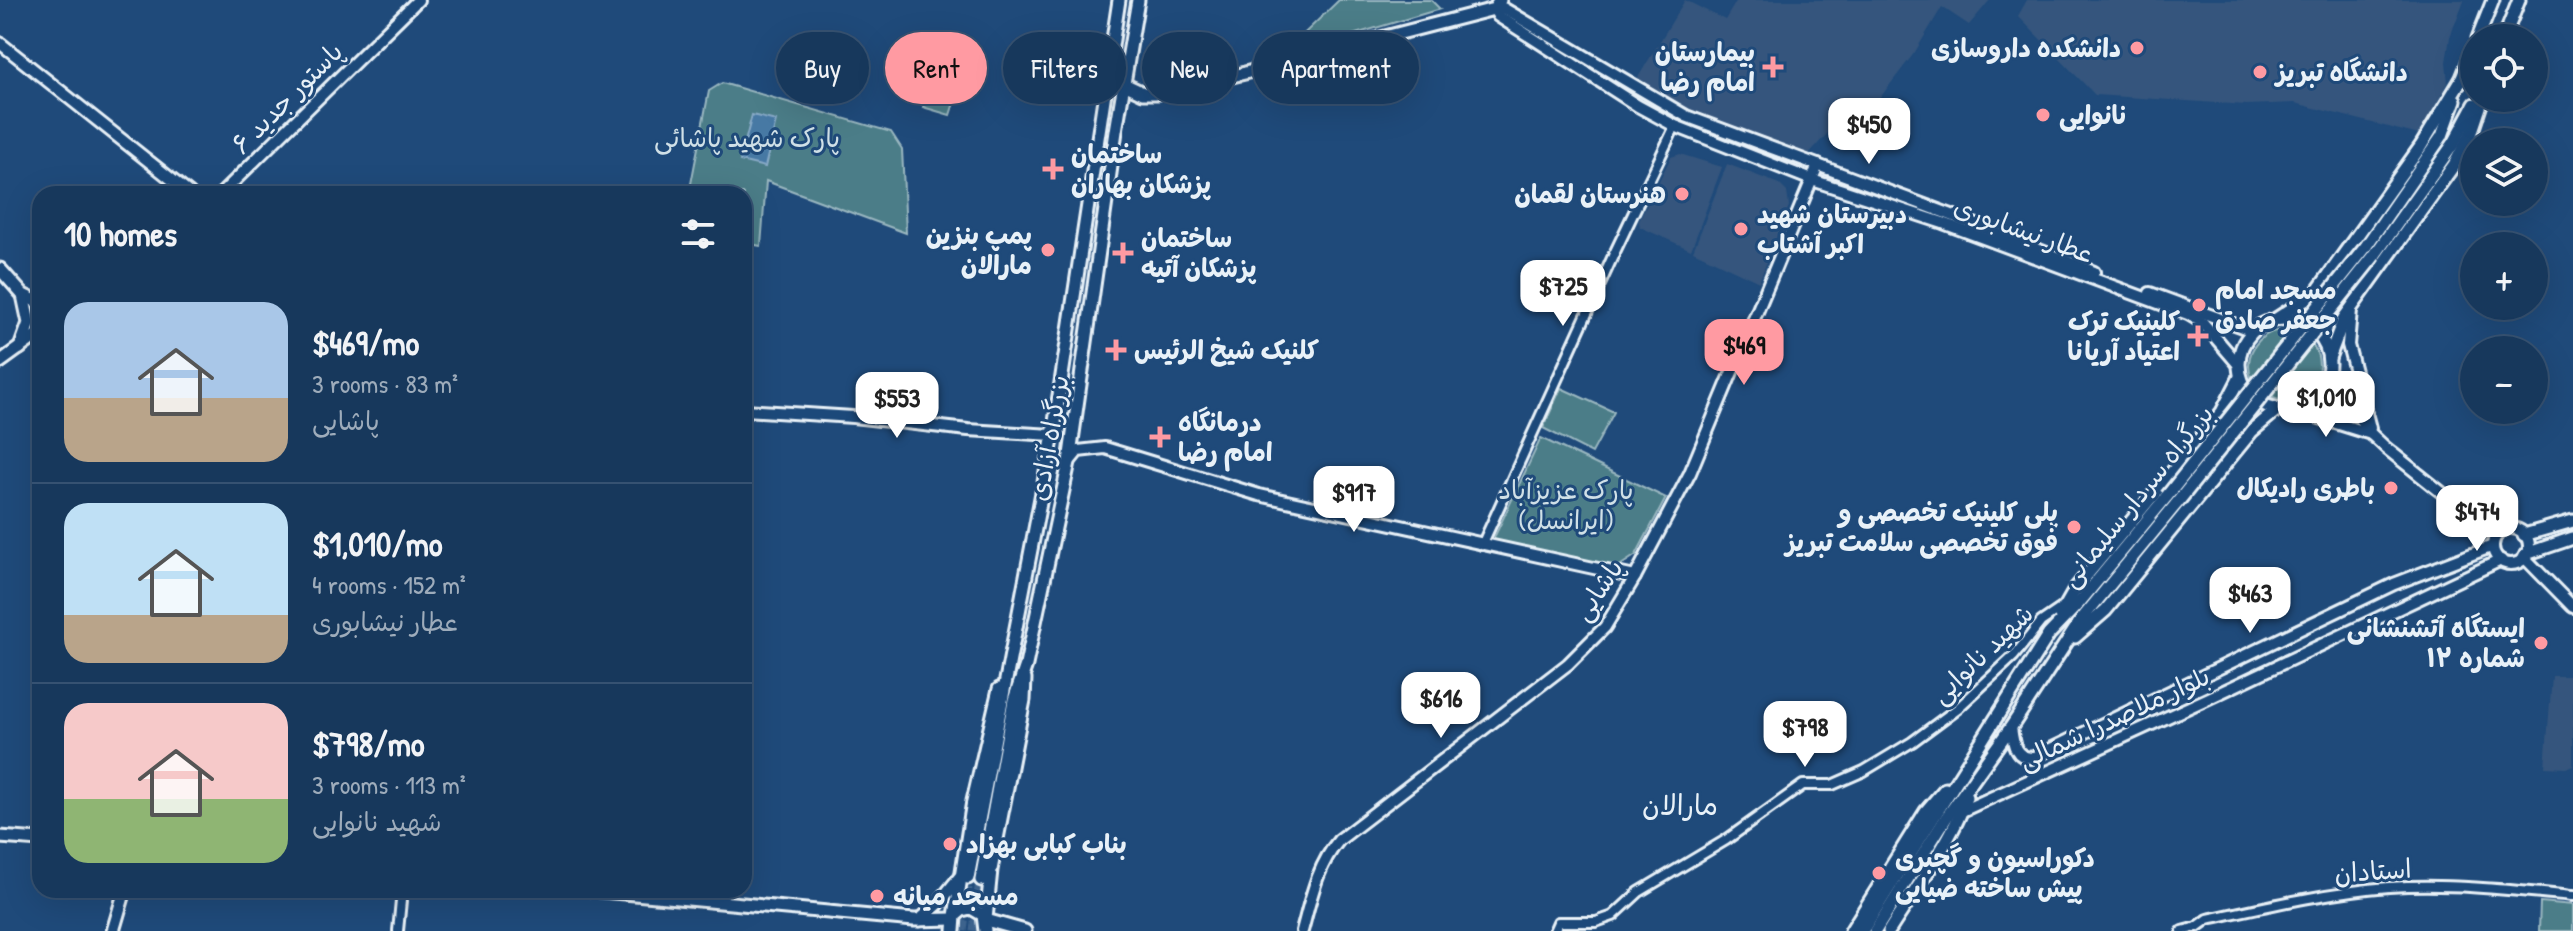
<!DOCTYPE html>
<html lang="en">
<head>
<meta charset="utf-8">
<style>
	body { margin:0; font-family:"Patrick Hand","Playpen Sans Arabic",sans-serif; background:#203f62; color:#f1f3f6; height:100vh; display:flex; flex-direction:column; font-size:30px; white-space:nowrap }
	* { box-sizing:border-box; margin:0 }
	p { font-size:26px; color:#9eacbb }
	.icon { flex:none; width:44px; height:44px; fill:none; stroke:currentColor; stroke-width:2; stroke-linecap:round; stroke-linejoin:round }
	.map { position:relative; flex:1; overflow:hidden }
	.sheet { position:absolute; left:32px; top:186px; width:720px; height:712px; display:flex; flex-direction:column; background:#17385c; border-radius:24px; box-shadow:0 8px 32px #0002,0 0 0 2px #365272 }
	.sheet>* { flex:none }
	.top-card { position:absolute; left:776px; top:32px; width:760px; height:72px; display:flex; gap:16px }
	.buttons { position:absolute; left:2460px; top:24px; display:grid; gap:16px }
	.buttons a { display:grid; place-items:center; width:88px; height:88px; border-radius:50%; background:#17385c; box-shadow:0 8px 32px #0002,0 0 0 2px #365272; font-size:40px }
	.price { position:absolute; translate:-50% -68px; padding:0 18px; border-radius:16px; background:#fff; color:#222; font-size:26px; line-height:52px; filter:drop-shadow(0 2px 4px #0008) }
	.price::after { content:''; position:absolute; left:50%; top:48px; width:24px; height:18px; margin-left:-12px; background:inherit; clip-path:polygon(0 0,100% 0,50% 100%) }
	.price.current { background:#ff9aa2; color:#111 }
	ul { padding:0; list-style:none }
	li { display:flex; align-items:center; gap:24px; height:200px; padding:0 32px }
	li+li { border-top:2px solid #365272 }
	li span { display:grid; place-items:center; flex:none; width:224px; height:160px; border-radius:24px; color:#555 }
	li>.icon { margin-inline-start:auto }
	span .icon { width:96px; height:96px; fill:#fffc; stroke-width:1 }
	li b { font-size:34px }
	h2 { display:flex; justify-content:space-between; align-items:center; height:96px; padding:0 32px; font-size:34px }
	.tag { padding:0 28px; border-radius:36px; background:#17385c; box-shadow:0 8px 32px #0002,0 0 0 2px #365272; font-size:28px; line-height:72px }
	.tag.current { background:#ff9aa2; color:#111 }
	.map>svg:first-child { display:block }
	.built { fill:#34557d }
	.green { fill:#4b7d88; stroke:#9ab7c0; stroke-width:2 }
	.water { fill:#4779a4; stroke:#87a9c6; stroke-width:2 }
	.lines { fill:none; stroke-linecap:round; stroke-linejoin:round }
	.trunk-tunnel { stroke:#3d638d; stroke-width:11; stroke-dasharray:11 5.5; stroke-linecap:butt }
	.tertiary-casing { stroke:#e8f1f8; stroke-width:14 }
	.secondary-casing { stroke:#e8f1f8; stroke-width:16 }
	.primary-casing { stroke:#e8f1f8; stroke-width:17 }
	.trunk-casing { stroke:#e8f1f8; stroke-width:17 }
	.tertiary { stroke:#1f4a7a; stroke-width:8 }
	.secondary { stroke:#1f4a7a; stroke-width:10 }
	.primary { stroke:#1f4a7a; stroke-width:11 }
	.trunk { stroke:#1f4a7a; stroke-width:11 }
	.trunk-bridge-casing { stroke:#e8f1f8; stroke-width:17; stroke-linecap:butt }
	.trunk-bridge { stroke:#1f4a7a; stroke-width:11 }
	.poi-dot { fill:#ff9aa2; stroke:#1f4a7a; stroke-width:3 }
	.labels { text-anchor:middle; stroke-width:6; stroke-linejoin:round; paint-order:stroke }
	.poi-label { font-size:26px; font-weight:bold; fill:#e8f1f8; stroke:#1f4a7a; text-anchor:start }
	.street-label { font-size:26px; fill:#e8f1f8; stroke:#1f4a7a }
	.park-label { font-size:26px; fill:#d0e0e7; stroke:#1f4a7a }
	.neighbourhood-label { font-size:28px; fill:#e8f1f8; stroke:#1f4a7a }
</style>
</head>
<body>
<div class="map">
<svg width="2573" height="931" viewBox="0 0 2573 931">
	<rect width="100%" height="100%" fill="#1f4a7a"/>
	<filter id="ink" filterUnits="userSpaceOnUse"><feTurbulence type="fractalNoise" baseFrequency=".0125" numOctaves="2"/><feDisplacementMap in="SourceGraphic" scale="16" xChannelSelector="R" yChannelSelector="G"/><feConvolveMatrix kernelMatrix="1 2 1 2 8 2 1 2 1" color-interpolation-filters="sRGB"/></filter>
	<g filter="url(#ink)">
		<g class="built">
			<path d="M 1685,0 L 1725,20 L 1737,0 L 1990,0 L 1969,25 L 1942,7 L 1915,52 L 1879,99 L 1840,120 L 1804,159 L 1631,89 Z"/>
			<path d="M 2027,0 L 2464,0 L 2450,37 L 2446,62 L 2448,83 L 2419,135 L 2295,103 L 2247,105 L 2095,95 L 2018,16 Z"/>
			<path d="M 1680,154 L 1722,167 L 1691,250 L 1640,227 L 1639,221 L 1671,157 Z"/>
			<path d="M 1727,164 L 1779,184 L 1787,192 L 1789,206 L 1759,282 L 1693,251 Z"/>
			<path d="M 2552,676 L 2573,676 L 2573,765 L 2566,768 L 2545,767 Z"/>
		</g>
		<g class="green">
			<path d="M 1339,0 L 1431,0 L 1440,9 L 1281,56 Z"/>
			<path d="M 939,58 L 966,66 L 950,115 L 923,107 Z"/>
			<path d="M 722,83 L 891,132 L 902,149 L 906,233 L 766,181 L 761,246 L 744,243 L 744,194 L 689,194 L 709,91 Z"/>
			<circle cx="2284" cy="365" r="35"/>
			<path d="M 1561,388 L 1614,412 L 1592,453 L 1543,428 Z"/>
			<path d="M 1541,438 L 1666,498 L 1636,555 L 1618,567 L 1492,542 Z"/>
			<path d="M 2540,902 L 2573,905 L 2573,931 L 2539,931 Z"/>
		</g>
		<path class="water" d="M 752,115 L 776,121 L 765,167 L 740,161 Z"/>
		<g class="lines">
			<g class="trunk-tunnel">
				<path d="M 962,931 L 968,878"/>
				<path d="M 975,931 L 981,880"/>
			</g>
			<g class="tertiary-casing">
				<g id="tertiary">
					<path d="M 1482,545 L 1613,256 L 1675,126"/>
					<path d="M 398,931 L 402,890"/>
					<path d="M 1554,931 L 1558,922 L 1596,922 L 1613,916 L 1639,892 L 1726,840 L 1803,785 L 1832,785 L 1864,771 L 1912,742 L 1958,708 L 2014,656 L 2041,622 L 2063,607"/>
					<path d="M 2182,931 L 2197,927 L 2208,919 C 2268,906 2328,892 2389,887 C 2450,883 2513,890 2573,896"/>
				</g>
			</g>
			<g class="secondary-casing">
				<g id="secondary">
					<path d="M 1494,9 L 1498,16 L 1638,106 L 1675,126 L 1812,180 L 1943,223 L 2188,314 L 2203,323 L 2238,364"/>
					<path d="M 1494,9 L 1503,8 L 1686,116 L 1949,214 L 2094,272"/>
					<path d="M 0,43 L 190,194"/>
					<path d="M 221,194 L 418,0"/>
					<path d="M 2150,293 L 2253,331"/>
					<path d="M 2351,310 L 2348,345 L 2370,428"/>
					<path d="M 2328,376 L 2371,434 L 2386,448 L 2496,536"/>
					<path d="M 2291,409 L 2371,434"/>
					<path d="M 744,410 L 853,417 L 968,430 L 1053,435"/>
					<path d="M 1069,462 L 1078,451 L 1105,448 L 1259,495 L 1635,577"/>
					<circle cx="2511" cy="546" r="18"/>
					<path d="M 2524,557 L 2573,607"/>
					<path d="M 2011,727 C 2013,742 2014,758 2032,758 L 2394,584 L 2493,546"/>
					<path d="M 1962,811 L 2209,698 L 2501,560"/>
					<path d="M 1302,931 C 1311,898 1317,866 1339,840 L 1568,664 L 1605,627 L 1635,577 L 1690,473 L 1818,165"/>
				</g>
			</g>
			<g class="primary-casing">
				<g id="primary">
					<path d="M 1124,84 L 1143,93 L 1159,93 L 1245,73 L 1494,9 L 1500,0"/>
					<path d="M 0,269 L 23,295 L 40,303"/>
					<path d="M 20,348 L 29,323 L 23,295"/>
					<path d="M 0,362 L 40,333"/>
					<path d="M 2524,535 L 2573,521"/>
					<path d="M 2526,554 L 2573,538"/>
					<path d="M 0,837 L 40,840"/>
					<path d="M 592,890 L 914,920 L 954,919"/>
					<path d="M 920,920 L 938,904 L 960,877"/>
					<path d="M 986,920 L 1025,931"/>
					<path d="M 113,931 L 125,890"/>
				</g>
			</g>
			<g class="trunk-casing">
				<g id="trunk">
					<path d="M 2478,38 L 2493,0"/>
					<path d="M 2504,38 L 2519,0"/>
					<path d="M 2460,83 L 2474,48"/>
					<path d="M 2364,249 L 2442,136 L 2455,100"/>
					<path d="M 2374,256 L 2454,143 L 2475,104"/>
					<circle cx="2284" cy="364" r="45"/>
					<path d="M 2276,319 L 2316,293 L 2421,146 L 2461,80"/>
					<path d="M 2329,358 L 2344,318 L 2454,165 L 2472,131 L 2483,98"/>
					<path d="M 2060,616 L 2076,588 L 2222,412 L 2240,377"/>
					<path d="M 2075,637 L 2106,610 L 2252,431 L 2278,409"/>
					<path d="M 968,878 L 1053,435 L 1119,0"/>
					<path d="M 981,880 L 1014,700 L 1026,665 L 1069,462 L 1116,131 L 1138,0"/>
					<path d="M 955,916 L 973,801 L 999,689"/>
					<path d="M 986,919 L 991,870 L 1024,700 L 1025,679"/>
					<path d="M 954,931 L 955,916 L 962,910 L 971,908 L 983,915 L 985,931"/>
					<path d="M 1851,931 L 1926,811 L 1945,789"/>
					<path d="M 1862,931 L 2049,634 L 2078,604 L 2167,496"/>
					<path d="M 1875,931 L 1946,818 L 2011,727 L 2081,620 L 2177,503"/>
					<path d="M 1889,931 C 1911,895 1956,836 1966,797"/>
				</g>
			</g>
			<use href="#tertiary" class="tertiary"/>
			<use href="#secondary" class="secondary"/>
			<use href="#primary" class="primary"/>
			<use href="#trunk" class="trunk"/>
			<g class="trunk-bridge-casing">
				<g id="trunk-bridge">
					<path d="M 2167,496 L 2364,249"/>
					<path d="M 2177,503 L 2374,256"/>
				</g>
			</g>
			<use href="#trunk-bridge" class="trunk-bridge"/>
		</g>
	</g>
	<g class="poi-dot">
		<circle cx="2137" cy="48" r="8"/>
		<path d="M1769 55h8v8h8v8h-8v8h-8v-8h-8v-8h8z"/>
		<circle cx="2260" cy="72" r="8"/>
		<circle cx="2043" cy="115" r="8"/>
		<path d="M1049 157h8v8h8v8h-8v8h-8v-8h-8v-8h8z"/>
		<circle cx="1682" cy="194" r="8"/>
		<circle cx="1741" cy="229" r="8"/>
		<circle cx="1048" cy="250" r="8"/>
		<path d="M1119 241h8v8h8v8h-8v8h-8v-8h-8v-8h8z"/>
		<circle cx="2199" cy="305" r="8"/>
		<path d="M2194 324h8v8h8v8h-8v8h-8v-8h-8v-8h8z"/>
		<path d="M1112 338h8v8h8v8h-8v8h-8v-8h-8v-8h8z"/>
		<path d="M1156 425h8v8h8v8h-8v8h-8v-8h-8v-8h8z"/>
		<circle cx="2391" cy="488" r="8"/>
		<circle cx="2074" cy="527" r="8"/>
		<circle cx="2541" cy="643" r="8"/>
		<circle cx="950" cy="844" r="8"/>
		<circle cx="1879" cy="873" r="8"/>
		<circle cx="877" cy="896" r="8"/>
	</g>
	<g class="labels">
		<g class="poi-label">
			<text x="2121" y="57" text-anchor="end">دانشکده داروسازی</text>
			<text x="1755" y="61" text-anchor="end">بیمارستان<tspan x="1755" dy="30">امام رضا</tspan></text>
			<text x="2276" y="81">دانشگاه تبریز</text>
			<text x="2059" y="124">نانوایی</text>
			<text x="1071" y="163">ساختمان<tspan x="1071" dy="30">پزشکان بهاران</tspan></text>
			<text x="1666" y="203" text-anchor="end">هنرستان لقمان</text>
			<text x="1757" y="223">دبیرستان شهید<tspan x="1757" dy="30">اکبر آشتاب</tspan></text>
			<text x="1032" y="244" text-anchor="end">پمپ بنزین<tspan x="1032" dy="30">مارالان</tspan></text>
			<text x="1141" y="247">ساختمان<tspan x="1141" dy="30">پزشکان آتیه</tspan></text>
			<text x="2215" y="299">مسجد امام<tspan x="2215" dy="30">جعفر صادق</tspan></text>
			<text x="2180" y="330" text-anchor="end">کلینیک ترک<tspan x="2180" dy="30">اعتیاد آریانا</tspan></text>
			<text x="1134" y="359">کلنیک شیخ الرئیس</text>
			<text x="1178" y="431">درمانگاه<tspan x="1178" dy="30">امام رضا</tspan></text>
			<text x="2375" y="497" text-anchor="end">باطری رادیکال</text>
			<text x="2058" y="521" text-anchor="end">پلی کلینیک تخصصی و<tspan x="2058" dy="30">فوق تخصصی سلامت تبریز</tspan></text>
			<text x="2525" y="637" text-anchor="end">ایستگاه آتشنشانی<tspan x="2525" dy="30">شماره ۱۲</tspan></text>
			<text x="966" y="853">بناب کبابی بهزاد</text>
			<text x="1895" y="867">دکوراسیون و گچبری<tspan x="1895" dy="30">پیش ساخته ضیایی</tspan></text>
			<text x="893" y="905">مسجد میانه</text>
		</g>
		<g class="street-label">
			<text transform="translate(287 98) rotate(-45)" y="9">پاستور جدید ۶</text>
			<text transform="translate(2024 230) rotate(20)" y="9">عطار نیشابوری</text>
			<text transform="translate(1049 438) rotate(-80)" y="9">بزرگراه آزادی</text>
			<text transform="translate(2137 496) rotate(-51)" y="9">بزرگراه سردار سلیمانی</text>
			<text transform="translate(1598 590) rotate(-56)" y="9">پاشایی</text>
			<text transform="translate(1982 654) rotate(-44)" y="9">شهید نانوایی</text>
			<text transform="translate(2114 718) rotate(-25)" y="9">بلوار ملاصدرا شمالی</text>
			<text transform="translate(2373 871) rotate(-4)" y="9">استادان</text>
		</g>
		<g class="park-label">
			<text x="747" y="147">پارک شهید پاشائی</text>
			<text x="1566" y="499">پارک عزیزآباد<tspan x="1566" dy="30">(ایرانسل)</tspan></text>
		</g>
		<g class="neighbourhood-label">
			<text x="1680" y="815">مارالان</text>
		</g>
	</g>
</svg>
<div class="buttons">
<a><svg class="icon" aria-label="locate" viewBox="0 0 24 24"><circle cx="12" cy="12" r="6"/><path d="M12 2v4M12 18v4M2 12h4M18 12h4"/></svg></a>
<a><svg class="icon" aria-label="layers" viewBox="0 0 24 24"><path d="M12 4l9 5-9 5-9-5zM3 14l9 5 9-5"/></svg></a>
<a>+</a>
<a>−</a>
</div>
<b class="price" style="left:1869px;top:166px">$450</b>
<b class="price" style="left:1563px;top:328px">$725</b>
<b class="price current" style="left:1744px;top:387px">$469</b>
<b class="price" style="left:2326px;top:439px">$1,010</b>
<b class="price" style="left:897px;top:440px">$553</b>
<b class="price" style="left:1354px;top:534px">$917</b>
<b class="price" style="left:2477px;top:553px">$474</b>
<b class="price" style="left:2250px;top:635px">$463</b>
<b class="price" style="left:1441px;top:740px">$616</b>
<b class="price" style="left:1805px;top:769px">$798</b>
<div class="top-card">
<a class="tag">Buy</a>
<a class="tag current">Rent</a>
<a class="tag">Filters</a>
<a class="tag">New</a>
<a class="tag">Apartment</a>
</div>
<section class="sheet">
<h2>10 homes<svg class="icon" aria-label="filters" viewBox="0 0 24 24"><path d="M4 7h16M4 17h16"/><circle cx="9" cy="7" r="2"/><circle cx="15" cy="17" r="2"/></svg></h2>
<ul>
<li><span style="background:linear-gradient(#a9c7e8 60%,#b9a48a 0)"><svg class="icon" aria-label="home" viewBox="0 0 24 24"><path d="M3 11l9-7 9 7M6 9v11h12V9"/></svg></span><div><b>$469/mo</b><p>3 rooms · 83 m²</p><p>پاشایی</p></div></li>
<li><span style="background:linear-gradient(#bfe0f5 70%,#b9a48a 0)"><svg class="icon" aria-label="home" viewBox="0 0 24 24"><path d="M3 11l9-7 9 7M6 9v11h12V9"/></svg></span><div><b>$1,010/mo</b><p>4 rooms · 152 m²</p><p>عطار نیشابوری</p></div></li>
<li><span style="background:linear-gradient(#f6c9c9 60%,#8fb573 0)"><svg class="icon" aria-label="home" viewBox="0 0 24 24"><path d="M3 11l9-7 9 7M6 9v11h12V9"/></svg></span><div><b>$798/mo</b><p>3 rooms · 113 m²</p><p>شهید نانوایی</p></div></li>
</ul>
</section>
</div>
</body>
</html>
